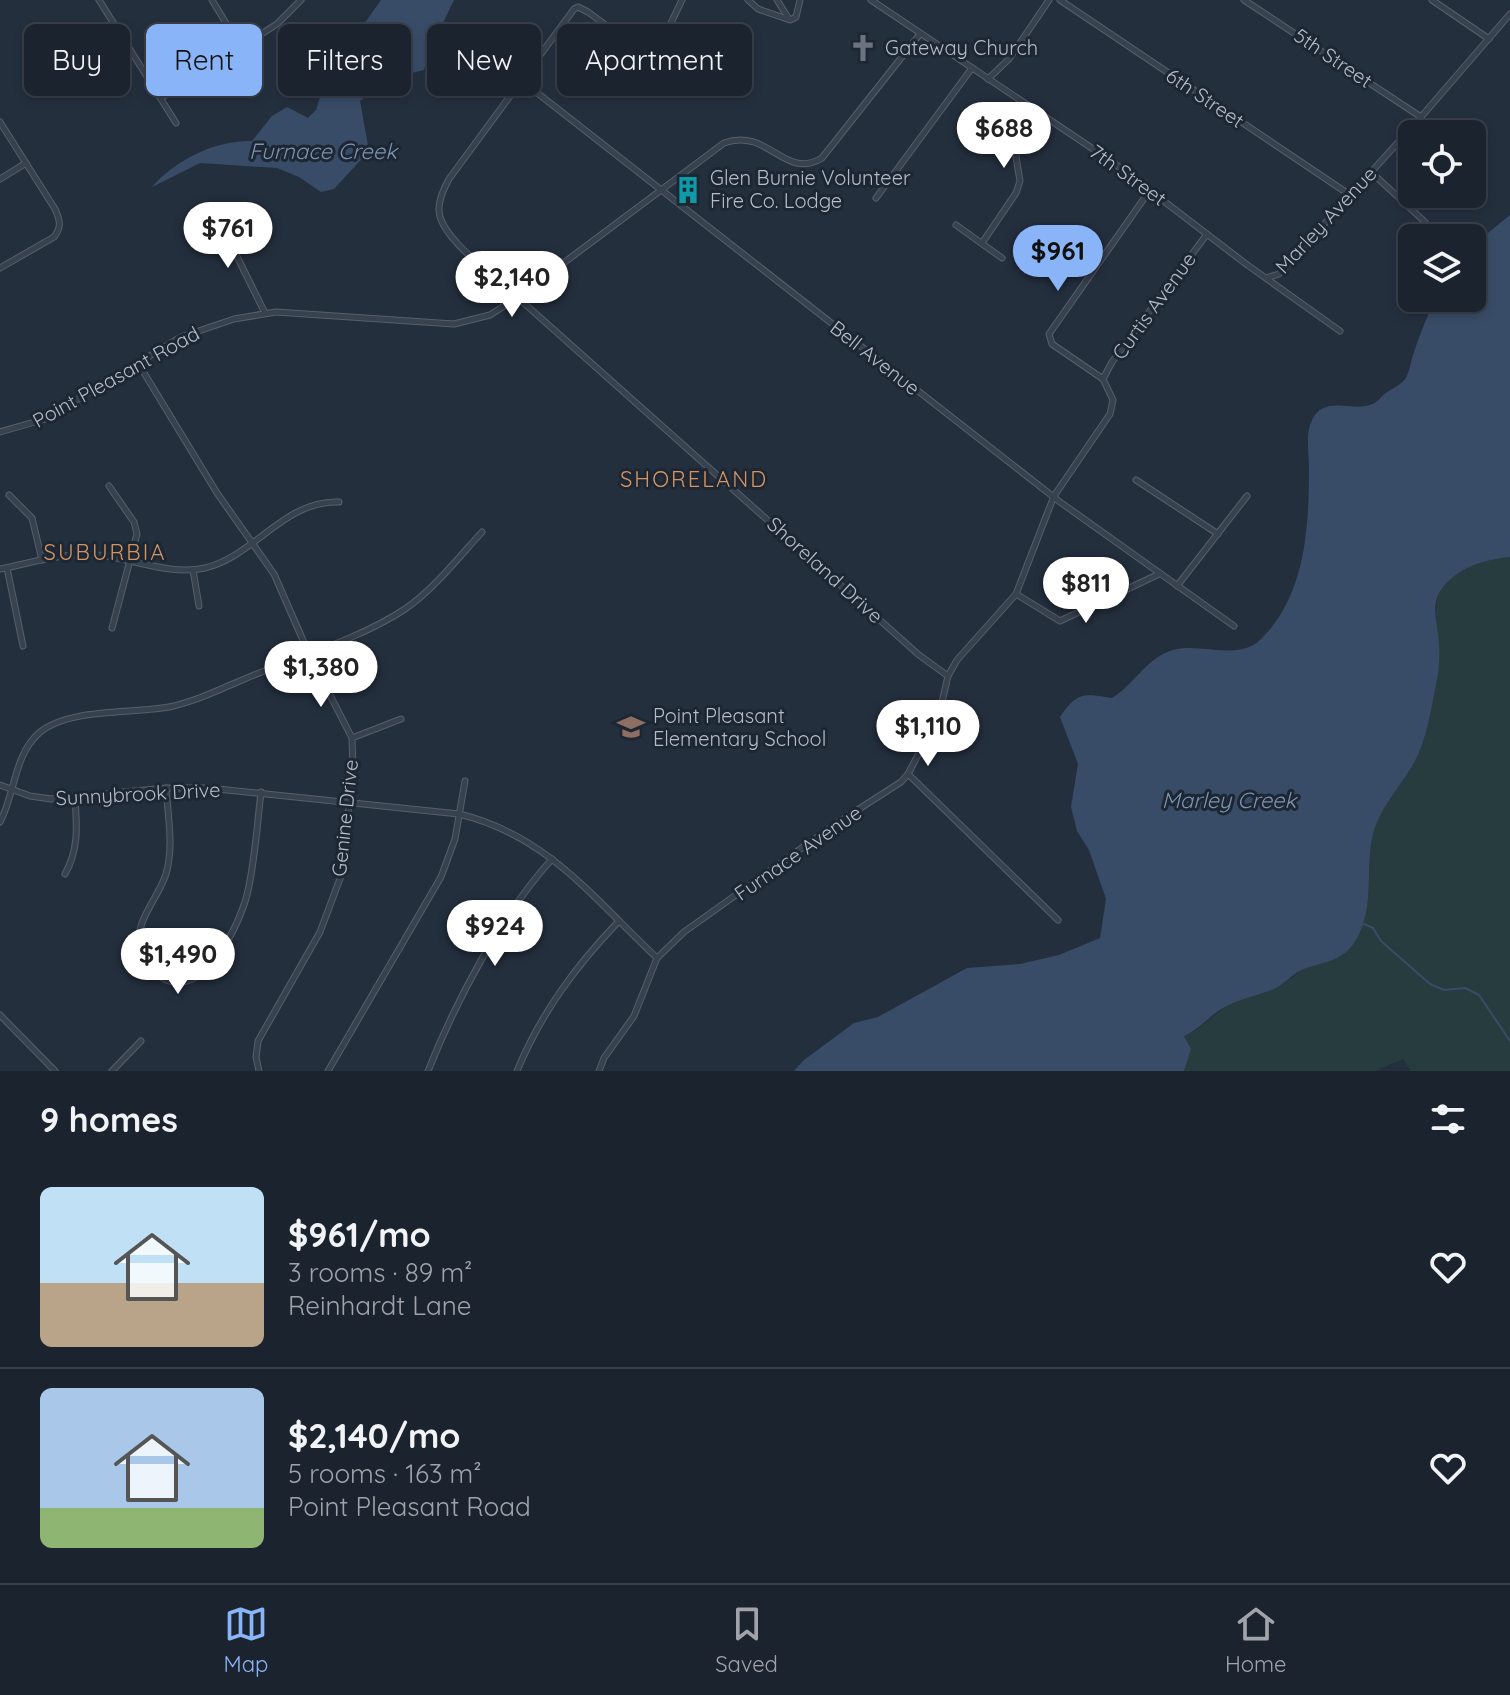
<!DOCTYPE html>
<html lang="en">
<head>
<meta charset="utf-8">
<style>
	body { margin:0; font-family:Quicksand,sans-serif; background:#282f3a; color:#f1f3f6; height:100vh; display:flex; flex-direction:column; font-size:30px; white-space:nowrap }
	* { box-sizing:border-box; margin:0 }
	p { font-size:26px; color:#a0a4aa }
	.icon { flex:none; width:44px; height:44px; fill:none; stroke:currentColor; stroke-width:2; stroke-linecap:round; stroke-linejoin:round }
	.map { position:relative; height:1071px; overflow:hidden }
	.details { display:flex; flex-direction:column; background:#1b232e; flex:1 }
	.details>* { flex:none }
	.hud { position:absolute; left:24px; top:24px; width:800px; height:72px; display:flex; gap:16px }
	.buttons { position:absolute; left:1398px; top:120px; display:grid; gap:16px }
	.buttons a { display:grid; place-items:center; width:88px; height:88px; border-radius:12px; background:#1b232e; box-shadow:0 4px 12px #0003,0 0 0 2px #39404a; font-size:40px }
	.price { position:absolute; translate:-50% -68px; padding:0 18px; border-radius:28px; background:#fff; color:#222; font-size:26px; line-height:52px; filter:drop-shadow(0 2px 4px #0008) }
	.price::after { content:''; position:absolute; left:50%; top:48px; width:24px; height:18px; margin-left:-12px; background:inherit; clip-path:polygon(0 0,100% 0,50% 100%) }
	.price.active { background:#8ab4f8; color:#111 }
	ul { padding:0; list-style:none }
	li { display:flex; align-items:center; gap:24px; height:200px; padding:0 40px }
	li+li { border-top:2px solid #39404a }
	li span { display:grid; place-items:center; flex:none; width:224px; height:160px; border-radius:12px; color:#555 }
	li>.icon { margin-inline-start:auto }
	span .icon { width:96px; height:96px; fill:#fffc; stroke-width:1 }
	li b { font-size:34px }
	h2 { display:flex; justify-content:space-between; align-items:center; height:96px; padding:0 40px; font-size:34px }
	.chip { padding:0 28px; border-radius:12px; background:#1b232e; box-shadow:0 4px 12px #0003,0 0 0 2px #39404a; font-size:28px; line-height:72px }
	.chip.active { background:#8ab4f8; color:#111 }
	.tab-bar { display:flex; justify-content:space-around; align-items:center; height:112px; border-top:2px solid #39404a; background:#1b232e; font-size:22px; color:#a0a4aa }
	.tab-bar a { display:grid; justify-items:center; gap:4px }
	.tab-bar .active { color:#8ab4f8 }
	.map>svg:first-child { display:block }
	.green { fill:#263c3f }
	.water { fill:#394c67 }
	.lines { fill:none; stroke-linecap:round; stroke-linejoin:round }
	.stream { stroke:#394c67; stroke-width:2 }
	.minor-casing { stroke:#565f6c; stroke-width:7 }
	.minor { stroke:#38414e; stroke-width:5 }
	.labels { text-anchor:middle; stroke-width:6; stroke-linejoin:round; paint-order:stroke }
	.poi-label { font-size:20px; fill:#b4bcc9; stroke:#1d2633; text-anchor:start }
	.street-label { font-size:20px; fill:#b4bcc9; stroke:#1d2633 }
	.water-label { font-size:22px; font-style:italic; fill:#7c92b1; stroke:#1d2633 }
	.neighbourhood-label { font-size:22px; letter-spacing:2px; fill:#d59563; stroke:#1d2633 }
</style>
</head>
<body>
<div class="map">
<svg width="1510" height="1071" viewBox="0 0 1510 1071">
	<rect width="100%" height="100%" fill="#242f3e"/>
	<path class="green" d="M 1510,557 L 1510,1071 L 1411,1071 L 1403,1059 L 1375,1071 L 1184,1071 L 1188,1043 L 1184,1036 C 1204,1028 1215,1011 1234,1002 C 1250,995 1269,991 1284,983 C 1292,979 1297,972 1304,969 C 1322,962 1339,962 1352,946 C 1377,914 1364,871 1373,834 C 1381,806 1401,786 1415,761 C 1427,738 1431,710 1436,685 C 1441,660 1430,606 1441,590 C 1458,567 1483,560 1510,557 Z"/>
	<g class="water">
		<path d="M 381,0 L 454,0 L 428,54 L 424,70 L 387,79 L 360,101 L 369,151 L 334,189 L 321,192 L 299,177 L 277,168 L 200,163 L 152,187 C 175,160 216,140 252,141 L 272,116 L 287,107 L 308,118 L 316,110 L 326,78 Z"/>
		<path d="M 1510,215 L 1510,557 C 1483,560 1458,567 1441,590 C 1430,606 1438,625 1439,643 C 1440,657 1439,672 1436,685 C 1431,710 1427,738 1415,761 C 1401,786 1381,806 1373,834 C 1364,871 1377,913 1352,946 C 1339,962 1323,962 1304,969 C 1293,973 1285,984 1274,989 C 1257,996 1239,999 1223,1008 C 1209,1016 1200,1029 1184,1036 L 1191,1049 L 1184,1071 L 794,1071 L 804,1060 L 854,1023 L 878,1017 L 967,968 L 1020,964 L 1059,955 L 1100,938 L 1106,899 L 1089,850 L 1077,831 L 1071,807 L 1078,764 L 1060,717 C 1077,692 1083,693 1112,698 C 1134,685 1146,658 1173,650 C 1200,642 1238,662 1261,639 C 1306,595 1309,526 1309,468 C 1309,451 1305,435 1312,420 C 1325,394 1352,413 1373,404 C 1378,402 1381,396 1386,393 C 1393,388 1401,385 1406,378 C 1409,372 1411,362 1413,355 C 1419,336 1427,317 1435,298 L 1472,298 L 1472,246 Z"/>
	</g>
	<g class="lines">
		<path class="stream" d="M 1364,924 L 1373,928 L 1381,941 L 1430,984 L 1444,990 L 1465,988 L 1479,995 L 1510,1041"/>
		<g class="minor-casing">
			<g id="minor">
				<path d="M 99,0 L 176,123"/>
				<path d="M 212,0 L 241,48"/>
				<path d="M 682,0 L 659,48 L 655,53 L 645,54 L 588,12 L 578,7 L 574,9 L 449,179 C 444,188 439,198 439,209 C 438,235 488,271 507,288 L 919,655 L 948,676"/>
				<path d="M 748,0 L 758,9 L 790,20 L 796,17 L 800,0"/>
				<path d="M 777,0 L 789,19"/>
				<path d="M 871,0 L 1114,163 L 1246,264 L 1340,331"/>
				<path d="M 1060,0 L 1350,195"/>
				<path d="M 1244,0 L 1421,117"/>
				<path d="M 1432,0 L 1489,39"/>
				<path d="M 988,79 L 1009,59 L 1049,0"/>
				<path d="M 522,81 L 1060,502 L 1234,626"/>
				<path d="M 161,98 L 277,24 L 301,0"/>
				<path d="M 0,122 L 55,209 C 60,220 62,227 54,237 L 0,268"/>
				<path d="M 1371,172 L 1425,222"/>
				<path d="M 0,179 L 26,163"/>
				<path d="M 876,198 L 972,68"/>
				<path d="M 216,214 L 265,313"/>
				<path d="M 956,225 L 1002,258"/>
				<path d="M 982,243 L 1016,193 L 1020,181 L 1016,157 L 1018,138 L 1036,111"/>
				<path d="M 1266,278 L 1279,274 L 1421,117 L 1510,14"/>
				<path d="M 138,363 L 217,493 L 274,574 L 309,654 L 352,738 L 353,768 L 341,876 L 320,932 L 258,1041 L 256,1057 L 259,1071"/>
				<path d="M 1103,379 L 1052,344 L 1049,334 L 1150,190"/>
				<path d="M 1103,379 L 1112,362 L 1207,234"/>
				<path d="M 0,432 L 45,419 L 181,337 L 234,319 L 276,312 L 454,324 L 490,315 L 518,297 L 724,143 C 769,127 784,181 822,158 L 920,34"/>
				<path d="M 1136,480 L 1218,534"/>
				<path d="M 109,486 L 134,522 L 137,534 L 112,628"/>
				<path d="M 9,495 L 32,518 L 42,560"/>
				<path d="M 7,568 L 23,646"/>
				<path d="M 0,569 C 31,563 65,552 96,555 C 132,558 169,576 205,568 C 255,556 284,500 339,502"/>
				<path d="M 193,570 L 199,606"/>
				<path d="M 1177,586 L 1247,496"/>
				<path d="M 1016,594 L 1060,621 L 1159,574"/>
				<path d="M 352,738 L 401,719"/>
				<path d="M 908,774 L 1058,920"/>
				<path d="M 0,785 L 30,796 L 51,799 L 166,788 L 208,788 L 459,814 C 547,835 594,899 657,958"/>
				<path d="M 166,788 C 168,816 174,847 166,874 C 158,899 135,920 139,948 C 142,962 153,974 166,980 C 206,996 239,925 247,895 C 255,862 257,826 261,792"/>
				<path d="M 0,822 C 15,794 14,755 39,733 C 68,708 131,714 169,707 C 198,701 227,686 254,675 C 300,657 365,636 405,609 C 434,589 458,558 482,532"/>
				<path d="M 65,874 C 79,849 77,826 75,798"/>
				<path d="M 0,1015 L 55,1071"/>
				<path d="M 112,1071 L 141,1041"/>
				<path d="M 328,1071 L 441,877 L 455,839 L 465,781"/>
				<path d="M 428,1071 C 456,1001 501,915 552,859"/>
				<path d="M 517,1071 C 541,1013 575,967 618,922"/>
				<path d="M 599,1071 L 604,1058 L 634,1016 L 657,958 L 684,932 L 834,825 L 901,782 L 908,774 L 939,715 L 948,676 L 957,660 L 1016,594 L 1054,496 L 1110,414 L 1113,400 L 1103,379"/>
			</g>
		</g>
		<use href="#minor" class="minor"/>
	</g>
	<defs>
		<g id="church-bare" transform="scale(2.16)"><path d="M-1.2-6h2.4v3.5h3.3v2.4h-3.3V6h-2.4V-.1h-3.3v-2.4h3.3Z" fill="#6b7280" stroke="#1d2633" stroke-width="2.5" paint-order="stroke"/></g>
		<g id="building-bare" transform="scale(2.16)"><path d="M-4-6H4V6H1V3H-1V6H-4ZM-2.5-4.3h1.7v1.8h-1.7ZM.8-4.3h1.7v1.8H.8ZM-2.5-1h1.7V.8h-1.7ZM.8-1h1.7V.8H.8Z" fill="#0f9aa8" stroke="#1d2633" stroke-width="2.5" paint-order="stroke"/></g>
		<g id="school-bare" transform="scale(2.16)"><path d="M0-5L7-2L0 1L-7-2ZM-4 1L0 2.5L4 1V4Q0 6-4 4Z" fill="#8d6e63" stroke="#1d2633" stroke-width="2.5" paint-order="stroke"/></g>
	</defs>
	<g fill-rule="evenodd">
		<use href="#church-bare" x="863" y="48"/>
		<use href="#building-bare" x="688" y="190"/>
		<use href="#school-bare" x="631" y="727"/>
	</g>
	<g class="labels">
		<g class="poi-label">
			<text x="885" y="55">Gateway Church</text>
			<text x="710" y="185">Glen Burnie Volunteer<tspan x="710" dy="23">Fire Co. Lodge</tspan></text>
			<text x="653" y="723">Point Pleasant<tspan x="653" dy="23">Elementary School</tspan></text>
		</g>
		<g class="street-label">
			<text transform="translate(1333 58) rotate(34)" y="7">5th Street</text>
			<text transform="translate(1205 98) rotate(34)" y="7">6th Street</text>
			<text transform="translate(1128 175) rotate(36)" y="7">7th Street</text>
			<text transform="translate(1326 220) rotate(-47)" y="7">Marley Avenue</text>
			<text transform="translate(1154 306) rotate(-54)" y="7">Curtis Avenue</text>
			<text transform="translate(875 358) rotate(38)" y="7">Bell Avenue</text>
			<text transform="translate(116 377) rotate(-29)" y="7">Point Pleasant Road</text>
			<text transform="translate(825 570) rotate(42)" y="7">Shoreland Drive</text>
			<text transform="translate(138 794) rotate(-3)" y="7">Sunnybrook Drive</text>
			<text transform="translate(345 818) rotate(-84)" y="7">Genine Drive</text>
			<text transform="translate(798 853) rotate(-35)" y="7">Furnace Avenue</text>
		</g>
		<g class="water-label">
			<text x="323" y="159">Furnace Creek</text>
			<text x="1229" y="808">Marley Creek</text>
		</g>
		<g class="neighbourhood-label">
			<text x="694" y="487">SHORELAND</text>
			<text x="105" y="560">SUBURBIA</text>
		</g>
	</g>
</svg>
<div class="buttons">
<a><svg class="icon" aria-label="locate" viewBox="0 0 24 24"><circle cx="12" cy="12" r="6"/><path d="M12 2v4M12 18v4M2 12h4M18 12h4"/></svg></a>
<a><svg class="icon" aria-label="layers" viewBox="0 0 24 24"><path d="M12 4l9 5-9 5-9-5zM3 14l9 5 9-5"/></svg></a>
</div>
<b class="price" style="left:1004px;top:170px">$688</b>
<b class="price" style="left:228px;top:270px">$761</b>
<b class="price active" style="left:1058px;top:293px">$961</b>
<b class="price" style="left:512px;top:319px">$2,140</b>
<b class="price" style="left:1086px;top:625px">$811</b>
<b class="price" style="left:321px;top:709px">$1,380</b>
<b class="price" style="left:928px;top:768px">$1,110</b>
<b class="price" style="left:495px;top:968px">$924</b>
<b class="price" style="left:178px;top:996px">$1,490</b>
<div class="hud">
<a class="chip">Buy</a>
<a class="chip active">Rent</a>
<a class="chip">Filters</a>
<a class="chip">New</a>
<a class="chip">Apartment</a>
</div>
</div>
<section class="details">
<h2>9 homes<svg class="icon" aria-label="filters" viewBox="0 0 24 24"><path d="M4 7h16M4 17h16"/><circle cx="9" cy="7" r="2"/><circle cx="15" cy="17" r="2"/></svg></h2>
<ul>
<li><span style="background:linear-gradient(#bfe0f5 60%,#b9a48a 0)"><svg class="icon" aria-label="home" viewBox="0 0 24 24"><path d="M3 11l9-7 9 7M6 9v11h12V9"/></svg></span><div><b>$961/mo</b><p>3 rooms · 89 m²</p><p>Reinhardt Lane</p></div><svg class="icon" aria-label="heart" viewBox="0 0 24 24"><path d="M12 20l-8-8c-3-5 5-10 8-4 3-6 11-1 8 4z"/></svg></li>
<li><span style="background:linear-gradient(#a9c7e8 75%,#8fb573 0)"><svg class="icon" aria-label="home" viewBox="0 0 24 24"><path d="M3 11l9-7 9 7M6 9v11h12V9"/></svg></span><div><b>$2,140/mo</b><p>5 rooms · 163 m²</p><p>Point Pleasant Road</p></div><svg class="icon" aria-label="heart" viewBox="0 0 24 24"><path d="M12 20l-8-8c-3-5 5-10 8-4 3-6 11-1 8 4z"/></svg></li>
</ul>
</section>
<nav class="tab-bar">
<a class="active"><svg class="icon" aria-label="map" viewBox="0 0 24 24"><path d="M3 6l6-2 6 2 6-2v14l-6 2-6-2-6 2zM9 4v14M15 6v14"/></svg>Map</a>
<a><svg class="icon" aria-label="saved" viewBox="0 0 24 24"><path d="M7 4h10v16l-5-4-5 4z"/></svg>Saved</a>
<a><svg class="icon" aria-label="home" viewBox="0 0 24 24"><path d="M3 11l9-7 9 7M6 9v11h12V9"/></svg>Home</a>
</nav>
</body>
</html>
